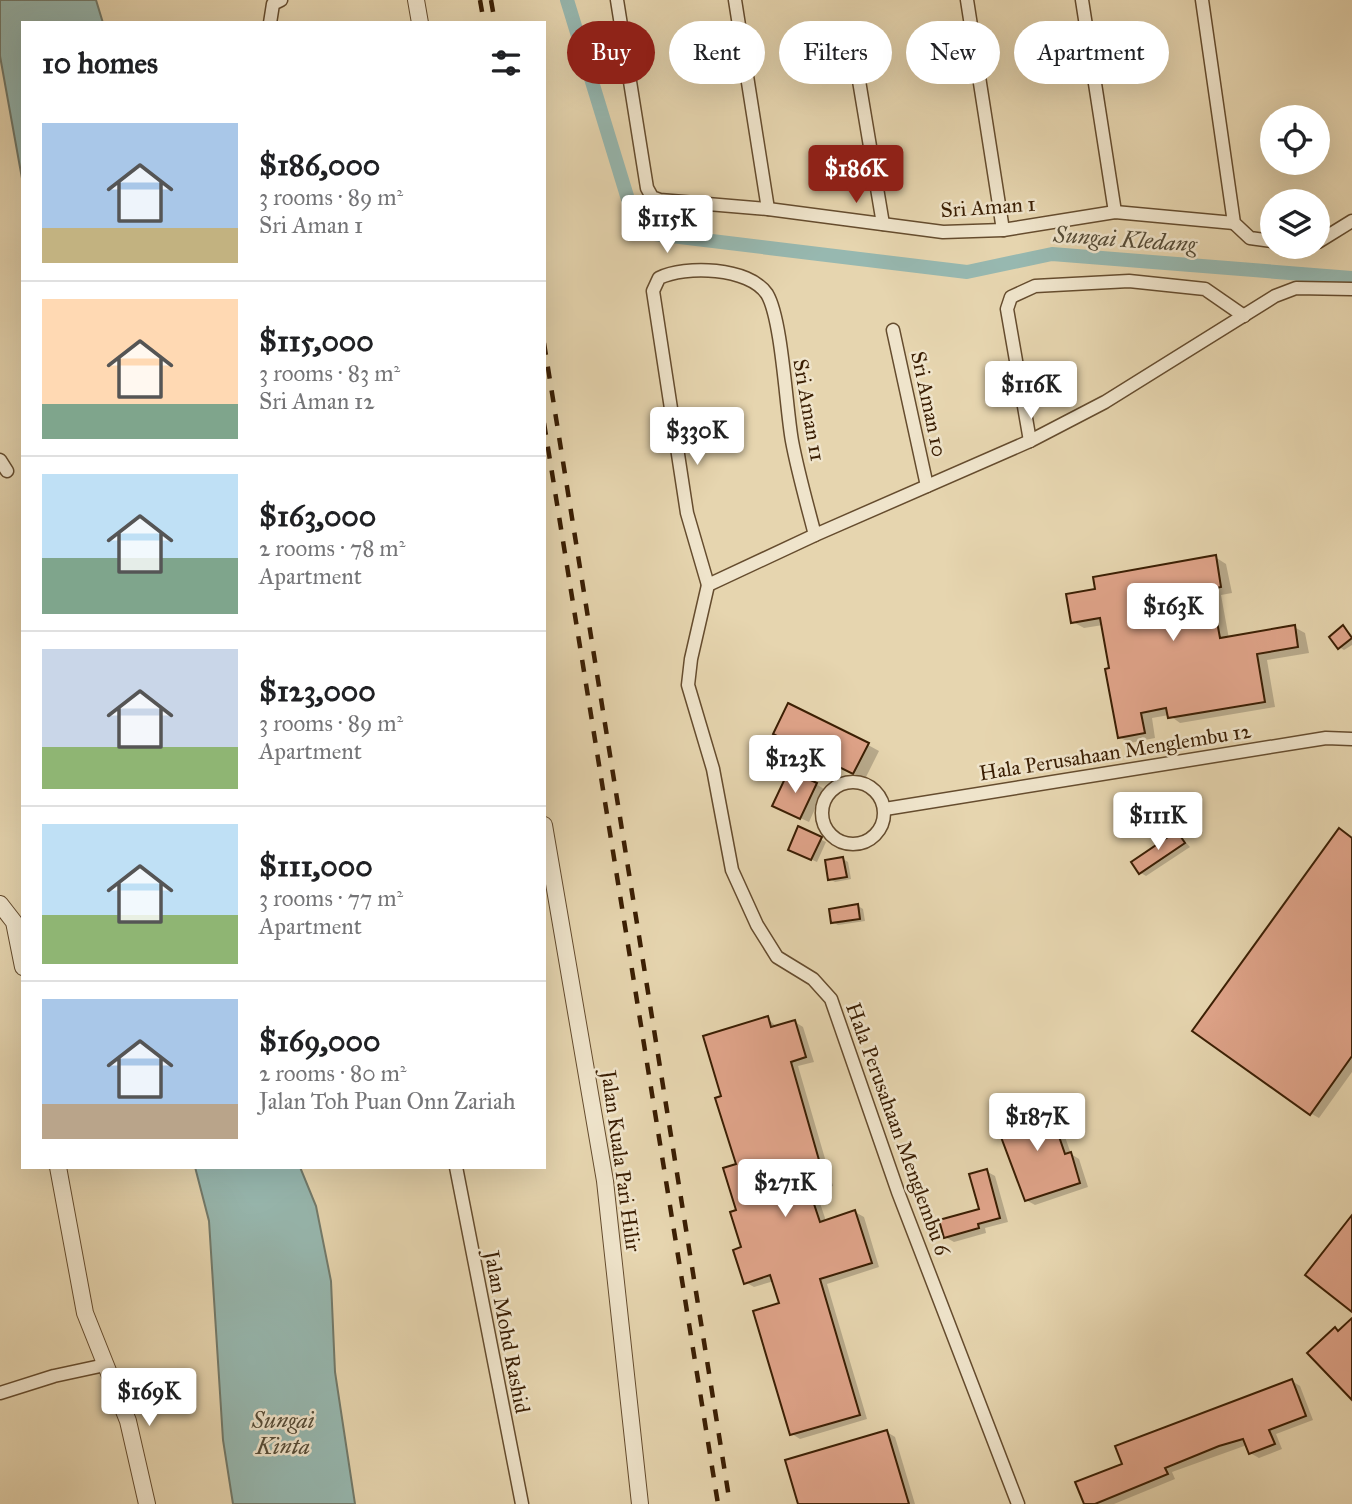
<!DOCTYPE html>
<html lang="en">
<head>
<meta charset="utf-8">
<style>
	body { margin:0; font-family:"IM FELL Great Primer",serif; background:#f6f6f6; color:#202124; height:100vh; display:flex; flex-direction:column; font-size:26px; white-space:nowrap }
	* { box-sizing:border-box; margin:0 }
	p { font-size:23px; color:#757577 }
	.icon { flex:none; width:38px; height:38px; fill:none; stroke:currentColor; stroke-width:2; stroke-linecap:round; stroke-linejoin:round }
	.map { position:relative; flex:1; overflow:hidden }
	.details { position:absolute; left:21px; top:21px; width:525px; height:1148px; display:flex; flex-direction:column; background:#fff; border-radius:0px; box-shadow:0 7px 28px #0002 }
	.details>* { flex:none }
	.banner { position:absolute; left:567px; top:21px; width:665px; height:63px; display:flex; gap:14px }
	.tools { position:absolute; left:1260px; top:105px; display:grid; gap:14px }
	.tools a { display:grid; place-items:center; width:70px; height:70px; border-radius:50%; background:#fff; box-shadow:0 7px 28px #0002; font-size:35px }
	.price { position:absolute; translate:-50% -60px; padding:0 16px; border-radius:7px; background:#fff; color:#222; font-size:23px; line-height:46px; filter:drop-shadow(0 2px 4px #0008) }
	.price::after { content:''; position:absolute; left:50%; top:42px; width:21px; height:16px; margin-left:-10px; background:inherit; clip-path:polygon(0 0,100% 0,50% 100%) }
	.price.on { background:#8f2418; color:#fff }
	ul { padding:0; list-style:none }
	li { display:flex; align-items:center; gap:21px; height:175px; padding:0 21px }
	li+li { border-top:2px solid #e0e0e0 }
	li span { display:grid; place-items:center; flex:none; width:196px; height:140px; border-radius:0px; color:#555 }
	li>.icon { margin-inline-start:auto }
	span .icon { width:84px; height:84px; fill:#fffc; stroke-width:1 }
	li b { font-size:30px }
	h2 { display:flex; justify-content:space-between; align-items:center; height:84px; padding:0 21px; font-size:30px }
	.chip { padding:0 24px; border-radius:32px; background:#fff; box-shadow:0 7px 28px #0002; font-size:24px; line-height:63px }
	.chip.on { background:#8f2418; color:#fff }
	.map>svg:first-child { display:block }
	.water { fill:#97b8b0; stroke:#727a6b; stroke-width:2 }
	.shadow { fill:#0003 }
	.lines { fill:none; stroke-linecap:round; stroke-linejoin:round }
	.canal { stroke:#97b8b0; stroke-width:14 }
	.building { fill:#e0a48a; stroke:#3a1e03; stroke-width:2 }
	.minor-casing { stroke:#654c2e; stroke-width:15 }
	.tertiary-casing { stroke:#654c2e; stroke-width:18 }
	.minor { stroke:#efe4cb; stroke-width:12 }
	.tertiary { stroke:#efe4cb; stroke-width:16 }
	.rail { stroke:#3a1e03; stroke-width:4.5; stroke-dasharray:12 12; stroke-linecap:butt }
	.labels { text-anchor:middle; stroke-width:5; stroke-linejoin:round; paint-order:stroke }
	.street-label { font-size:21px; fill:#3a1e03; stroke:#efe4cb }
	.water-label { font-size:23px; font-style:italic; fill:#564c37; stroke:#efe4cb }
</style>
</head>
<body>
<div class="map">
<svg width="1352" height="1504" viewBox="0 0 1352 1504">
	<rect width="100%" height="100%" fill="#e6d5af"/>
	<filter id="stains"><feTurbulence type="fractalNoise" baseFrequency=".00286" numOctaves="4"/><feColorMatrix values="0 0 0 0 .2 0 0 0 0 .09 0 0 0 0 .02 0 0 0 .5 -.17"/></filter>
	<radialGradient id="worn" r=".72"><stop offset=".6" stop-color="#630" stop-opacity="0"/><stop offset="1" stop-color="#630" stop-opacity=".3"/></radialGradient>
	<g class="water">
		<path d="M 0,0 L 96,0 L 103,23 L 23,23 L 23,184 L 0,56 Z"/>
		<path d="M 195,1167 L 300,1167 L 316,1206 L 331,1281 L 335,1372 L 355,1504 L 233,1504 L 223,1440 L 209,1221 Z"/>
	</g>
	<g class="shadow">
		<path d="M 1215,557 L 1226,564 L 1232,593 L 1221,595 L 1229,639 L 1294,627 L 1305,633 L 1309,653 L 1267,660 L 1275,707 L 1180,723 L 1169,715 L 1152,718 L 1155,738 L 1130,743 L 1119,737 L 1103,625 L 1084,628 L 1073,622 L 1097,590 Z"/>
		<path d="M 1343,627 L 1352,635 L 1352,645 L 1344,650 L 1339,647 Z"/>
		<path d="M 786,740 L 868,745 L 879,751 L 865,779 Z"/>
		<path d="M 816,784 L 824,789 L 809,822 L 783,810 Z"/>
		<path d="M 799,829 L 826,842 L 817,862 L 795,852 Z"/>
		<path d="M 1177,833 L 1190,847 L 1146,876 L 1141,873 L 1133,862 Z"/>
		<path d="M 1352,838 L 1352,1072 L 1319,1118 L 1310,1113 Z"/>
		<path d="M 843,859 L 848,862 L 851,879 L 835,882 L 830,879 Z"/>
		<path d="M 858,906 L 863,909 L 865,921 L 838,925 L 833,922 Z"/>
		<path d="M 767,1018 L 777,1027 L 795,1022 L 803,1027 L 814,1062 L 798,1066 L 833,1186 L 816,1191 L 826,1221 L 855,1212 L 864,1217 L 879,1267 L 827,1284 L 867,1419 L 800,1439 L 792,1434 L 782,1304 L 774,1281 L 754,1287 L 745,1282 L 738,1211 L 738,1165 L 723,1097 Z"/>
		<path d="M 1048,1106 L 1056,1111 L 1071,1154 L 1079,1159 L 1088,1187 L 1035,1205 L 1026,1200 Z"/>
		<path d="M 986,1171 L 995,1176 L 1008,1222 L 985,1228 L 986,1233 L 954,1242 L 945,1237 L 981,1211 Z"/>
		<path d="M 1292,1381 L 1300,1386 L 1313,1420 L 1276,1434 L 1282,1449 L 1259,1458 L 1250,1453 L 1247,1445 L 1172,1472 L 1175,1479 L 1114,1504 L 1086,1504 L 1124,1465 Z"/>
		<path d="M 887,1432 L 895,1437 L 915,1504 L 800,1504 Z"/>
	</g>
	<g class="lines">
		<path class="canal" d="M 567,0 L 638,232 L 967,272 L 1052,254 L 1352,278"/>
	</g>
	<g class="building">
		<path d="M 1216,555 L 1221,587 L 1211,589 L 1220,638 L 1295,625 L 1298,647 L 1257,654 L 1265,702 L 1168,718 L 1166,708 L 1141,713 L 1145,733 L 1118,738 L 1105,669 L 1109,668 L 1100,618 L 1071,623 L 1066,594 L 1095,589 L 1093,577 Z"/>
		<path d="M 1343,625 L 1352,638 L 1338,649 L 1329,637 Z"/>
		<path d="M 788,703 L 869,743 L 853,774 L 773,734 Z"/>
		<path d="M 789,770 L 817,783 L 800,819 L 772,806 Z"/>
		<path d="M 798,826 L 822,837 L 811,860 L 788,850 Z"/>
		<path d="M 1339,828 L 1352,838 L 1352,1056 L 1310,1115 L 1192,1031 Z"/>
		<path d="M 1177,831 L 1185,843 L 1139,874 L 1131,862 Z"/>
		<path d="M 843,857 L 847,877 L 828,880 L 825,860 Z"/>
		<path d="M 858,904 L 860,919 L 831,923 L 829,909 Z"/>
		<path d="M 768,1016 L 771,1027 L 795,1020 L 806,1057 L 791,1062 L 825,1181 L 808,1186 L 820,1222 L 855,1210 L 872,1263 L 820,1279 L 860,1415 L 790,1435 L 753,1311 L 779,1303 L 770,1275 L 744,1284 L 733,1250 L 741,1247 L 730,1212 L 736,1210 L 723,1168 L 736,1164 L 715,1098 L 721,1096 L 703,1036 Z"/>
		<path d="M 1048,1104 L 1065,1154 L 1071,1152 L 1080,1183 L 1025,1201 L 995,1121 Z"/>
		<path d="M 987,1169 L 1000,1218 L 978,1224 L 979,1228 L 944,1238 L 939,1220 L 979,1209 L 969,1174 Z"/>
		<path d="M 1352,1215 L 1352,1312 L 1305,1275 Z"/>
		<path d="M 1352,1318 L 1352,1400 L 1307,1353 L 1335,1327 L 1338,1331 Z"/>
		<path d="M 1292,1379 L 1306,1416 L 1269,1430 L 1275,1444 L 1249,1454 L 1243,1439 L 1219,1446 L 1165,1468 L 1168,1474 L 1095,1504 L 1084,1504 L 1075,1482 L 1122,1464 L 1115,1446 Z"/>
		<path d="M 887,1430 L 909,1504 L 798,1504 L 785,1460 Z"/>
	</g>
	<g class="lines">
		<g class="minor-casing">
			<g id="minor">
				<path d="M 617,0 L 647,188 L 652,197 L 660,200 L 768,209 L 943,232 L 1003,230 L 1115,212 L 1234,223"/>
				<path d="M 735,0 L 768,209"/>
				<path d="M 967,0 L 1003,230"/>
				<path d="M 1082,0 L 1115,212"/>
				<path d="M 1202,0 L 1234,223 L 1250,238 L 1272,241"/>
				<path d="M 270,23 L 273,4 L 281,0"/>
				<path d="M 851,33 L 883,224"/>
				<path d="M 1318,242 L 1352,221"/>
				<path d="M 893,330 L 927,486"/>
				<path d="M 1030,441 L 1007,309 L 1011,297 L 1035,286 L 1129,281 L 1205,289 L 1244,316"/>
				<path d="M 0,460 L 7,471"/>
				<path d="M 708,585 L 691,659 L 688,685 L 713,769 L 732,870 L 757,925 L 777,957 L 813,979 L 831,999 L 898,1192 L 1018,1504"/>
				<path d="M 708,585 L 815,535 L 1030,441 L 1105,402 L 1275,296 L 1296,288 L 1352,289"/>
				<path d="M 708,585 L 687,513 L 653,291 L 659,278 C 685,265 749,267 767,294 C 782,319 786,408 792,441 C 798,473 807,504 815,535"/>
				<circle cx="853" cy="813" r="31"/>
				<path d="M 885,809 L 1326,738 L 1352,739"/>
				<path d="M 456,1167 L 522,1504"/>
				<path d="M 0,1393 L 54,1376 L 105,1365"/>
			</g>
		</g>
		<g class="tertiary-casing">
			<g id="tertiary">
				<path d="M 416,0 L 420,23"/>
				<path d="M 544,825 L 605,1181 L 640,1504"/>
				<path d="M 0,904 L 14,922 L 23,967"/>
				<path d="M 58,1167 L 85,1313 L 128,1421 L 147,1504"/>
			</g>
		</g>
		<use href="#minor" class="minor"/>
		<use href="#tertiary" class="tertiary"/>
		<g class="rail">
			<path d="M 480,0 L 484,23"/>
			<path d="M 491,0 L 495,23"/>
			<path d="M 544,343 L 730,1504"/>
			<path d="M 544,423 L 718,1504"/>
		</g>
	</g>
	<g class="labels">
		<g class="street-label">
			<text transform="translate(988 207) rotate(-4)" y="7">Sri Aman 1</text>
			<text transform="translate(929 404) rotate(78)" y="7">Sri Aman 10</text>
			<text transform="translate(809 410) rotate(80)" y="7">Sri Aman 11</text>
			<text transform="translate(1115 752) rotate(-9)" y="7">Hala Perusahaan Menglembu 12</text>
			<text transform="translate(898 1129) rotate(70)" y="7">Hala Perusahaan Menglembu 6</text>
			<text transform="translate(621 1161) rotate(82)" y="7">Jalan Kuala Pari Hilir</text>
			<text transform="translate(507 1332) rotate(79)" y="7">Jalan Mohd Rashid</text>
		</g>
		<g class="water-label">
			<text transform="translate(1125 239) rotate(4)" y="8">Sungai Kledang</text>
			<text x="283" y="1428">Sungai<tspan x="283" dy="26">Kinta</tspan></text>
		</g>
	</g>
	<rect width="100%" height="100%" filter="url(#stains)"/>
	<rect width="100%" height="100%" fill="url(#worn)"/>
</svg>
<div class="tools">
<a><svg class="icon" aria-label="locate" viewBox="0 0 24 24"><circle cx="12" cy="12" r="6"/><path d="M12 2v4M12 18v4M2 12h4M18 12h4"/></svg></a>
<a><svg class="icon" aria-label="layers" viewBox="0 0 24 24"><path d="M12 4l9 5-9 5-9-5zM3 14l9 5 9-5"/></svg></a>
</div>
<b class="price on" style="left:856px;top:205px">$186K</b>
<b class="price" style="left:667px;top:255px">$115K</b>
<b class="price" style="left:1031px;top:421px">$116K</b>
<b class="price" style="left:697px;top:467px">$330K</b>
<b class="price" style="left:1173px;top:643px">$163K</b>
<b class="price" style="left:795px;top:795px">$123K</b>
<b class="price" style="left:1158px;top:852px">$111K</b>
<b class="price" style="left:1037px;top:1153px">$187K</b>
<b class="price" style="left:785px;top:1219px">$271K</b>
<b class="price" style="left:149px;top:1428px">$169K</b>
<div class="banner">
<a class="chip on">Buy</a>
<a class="chip">Rent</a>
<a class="chip">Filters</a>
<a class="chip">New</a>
<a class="chip">Apartment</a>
</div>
<section class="details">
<h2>10 homes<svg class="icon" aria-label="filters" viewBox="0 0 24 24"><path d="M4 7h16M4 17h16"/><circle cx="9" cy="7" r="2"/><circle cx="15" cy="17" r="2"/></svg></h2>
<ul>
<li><span style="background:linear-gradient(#a9c7e8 75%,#c2b280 0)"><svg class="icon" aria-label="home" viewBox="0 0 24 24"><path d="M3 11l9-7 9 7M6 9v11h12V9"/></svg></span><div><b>$186,000</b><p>3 rooms · 89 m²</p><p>Sri Aman 1</p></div></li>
<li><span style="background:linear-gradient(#ffd9b3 75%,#7fa58c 0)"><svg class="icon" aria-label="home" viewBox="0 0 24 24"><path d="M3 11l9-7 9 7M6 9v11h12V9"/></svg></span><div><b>$115,000</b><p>3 rooms · 83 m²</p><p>Sri Aman 12</p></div></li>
<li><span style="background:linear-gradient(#bfe0f5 60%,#7fa58c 0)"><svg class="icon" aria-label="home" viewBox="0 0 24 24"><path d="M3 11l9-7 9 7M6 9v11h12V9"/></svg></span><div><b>$163,000</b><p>2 rooms · 78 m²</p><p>Apartment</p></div></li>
<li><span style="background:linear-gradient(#c9d6e8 70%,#8fb573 0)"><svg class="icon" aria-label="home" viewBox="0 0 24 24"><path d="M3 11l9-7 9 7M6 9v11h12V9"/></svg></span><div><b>$123,000</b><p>3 rooms · 89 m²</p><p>Apartment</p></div></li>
<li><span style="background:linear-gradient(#bfe0f5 65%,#8fb573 0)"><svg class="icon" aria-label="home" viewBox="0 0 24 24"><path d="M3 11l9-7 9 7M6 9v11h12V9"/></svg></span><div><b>$111,000</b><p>3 rooms · 77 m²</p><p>Apartment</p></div></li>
<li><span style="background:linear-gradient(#a9c7e8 75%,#b9a48a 0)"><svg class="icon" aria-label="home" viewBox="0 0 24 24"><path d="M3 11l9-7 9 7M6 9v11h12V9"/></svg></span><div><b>$169,000</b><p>2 rooms · 80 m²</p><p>Jalan Toh Puan Onn Zariah</p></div></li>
</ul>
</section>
</div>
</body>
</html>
